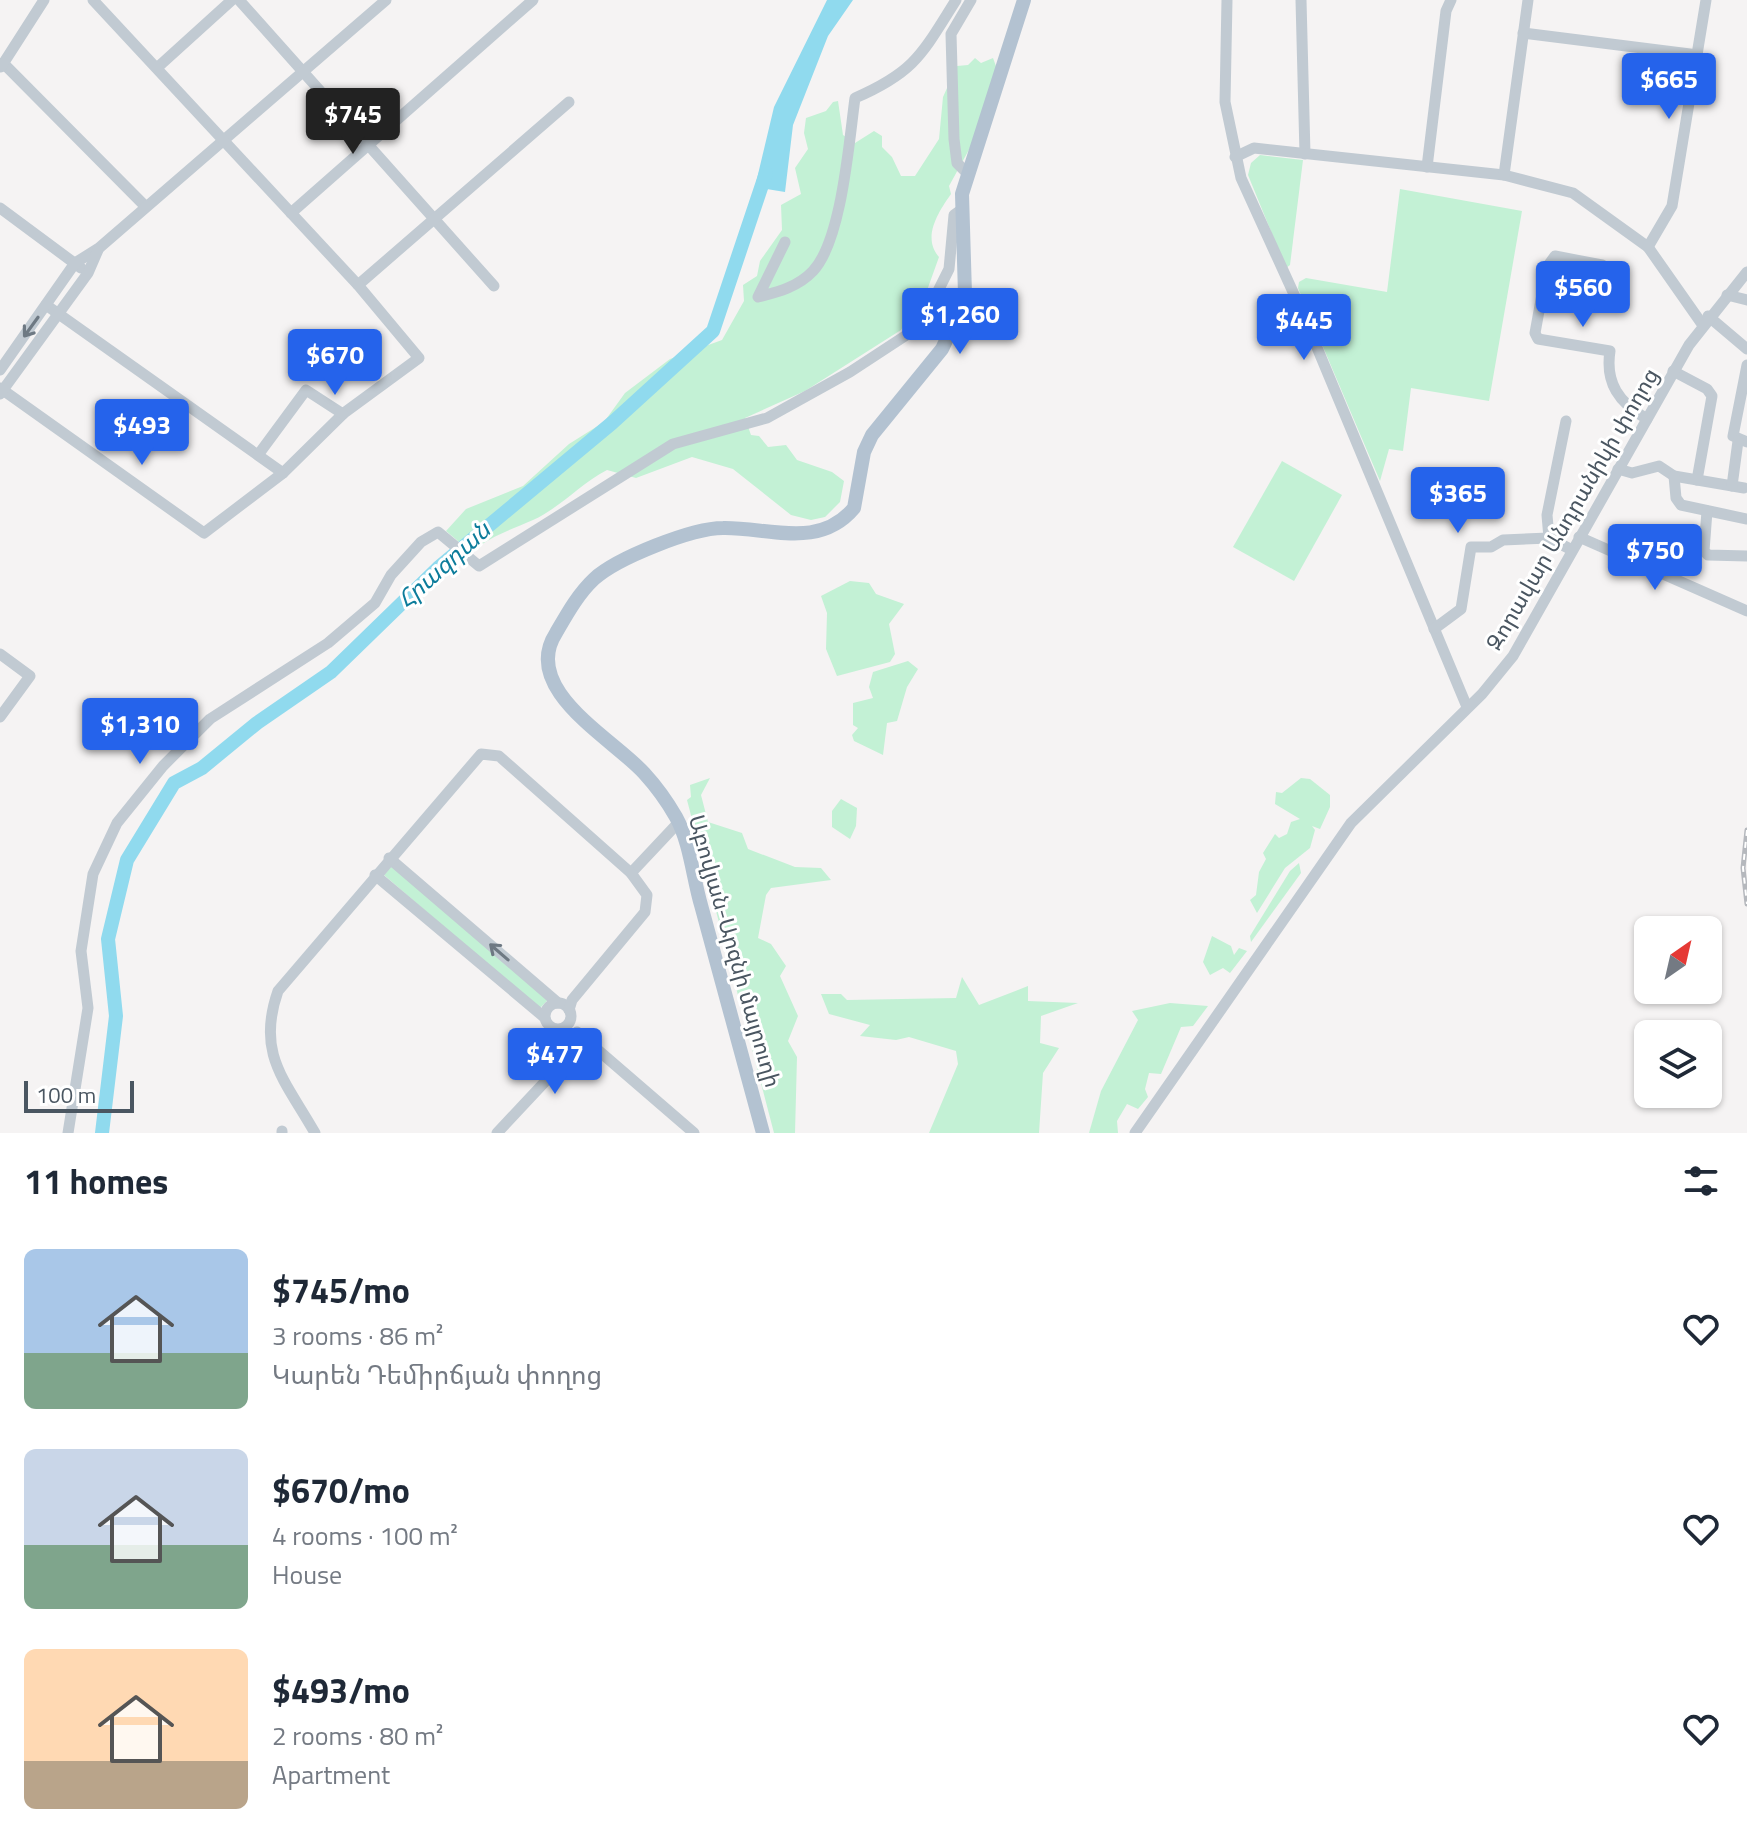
<!DOCTYPE html>
<html lang="en">
<head>
<meta charset="utf-8">
<style>
	body { margin:0; font-family:"Titillium Web","Noto Sans Armenian",sans-serif; background:#f2f2f3; color:#1f2937; height:100vh; display:flex; flex-direction:column; font-size:30px; white-space:nowrap }
	* { box-sizing:border-box; margin:0 }
	p { font-size:26px; color:#747a83 }
	.icon { flex:none; width:44px; height:44px; fill:none; stroke:currentColor; stroke-width:2; stroke-linecap:round; stroke-linejoin:round }
	.map { position:relative; height:1133px; overflow:hidden }
	.drawer { display:flex; flex-direction:column; background:#fff; flex:1 }
	.drawer>* { flex:none }
	.needle { width:52px; rotate:34deg }
	.buttons { position:absolute; left:1634px; top:916px; display:grid; gap:16px }
	.buttons a { display:grid; place-items:center; width:88px; height:88px; border-radius:12px; background:#fff; box-shadow:0 2px 6px #0004; font-size:40px }
	.scale { position:absolute; left:24px; bottom:20px; width:110px; box-sizing:border-box; padding-left:8px; border:4px solid #4a5661; border-top:0; font-size:22px; line-height:28px; white-space:nowrap; color:#4a5661; -webkit-text-stroke:6px #fff; paint-order:stroke }
	.price { position:absolute; translate:-50% -68px; padding:0 18px; border-radius:8px; background:#2563eb; color:#fff; font-size:26px; line-height:52px; filter:drop-shadow(0 2px 4px #0008) }
	.price::after { content:''; position:absolute; left:50%; top:48px; width:24px; height:18px; margin-left:-12px; background:inherit; clip-path:polygon(0 0,100% 0,50% 100%) }
	.price.on { background:#222; color:#fff }
	ul { padding:0; list-style:none }
	li { display:flex; align-items:center; gap:24px; height:200px; padding:0 24px }
	li span { display:grid; place-items:center; flex:none; width:224px; height:160px; border-radius:12px; color:#555 }
	li>.icon { margin-inline-start:auto }
	span .icon { width:96px; height:96px; fill:#fffc; stroke-width:1 }
	li b { font-size:34px }
	h2 { display:flex; justify-content:space-between; align-items:center; height:96px; padding:0 24px; font-size:34px }
	.map>svg:first-child { display:block }
	.green { fill:#c3f1d5 }
	.water { fill:#90daee }
	.lines { fill:none; stroke-linecap:round; stroke-linejoin:round }
	.river { stroke:#90daee; stroke-width:14 }
	.minor { stroke:#c1cad2; stroke-width:11 }
	.major { stroke:#b3c2d1; stroke-width:14 }
	.rail-casing { stroke:#b5b8bd; stroke-width:5 }
	.rail { stroke:#fff; stroke-width:2; stroke-dasharray:6; stroke-linecap:butt }
	.oneway { stroke:#6e7983 }
	.labels { text-anchor:middle; stroke-width:6; stroke-linejoin:round; paint-order:stroke }
	.street-label { font-size:22px; fill:#4a5661; stroke:#fff }
	.water-label { font-size:24px; font-style:italic; fill:#0c7c9b; stroke:#fff }
</style>
</head>
<body>
<div class="map">
<svg width="1747" height="1133" viewBox="0 0 1747 1133">
	<rect width="100%" height="100%" fill="#f5f3f3"/>
	<g class="green">
		<path d="M 975,58 L 981,63 L 993,58 L 997,69 L 971,146 L 949,186 L 951,194 C 940,210 921,237 939,257 L 925,296 L 901,330 L 805,391 L 745,418 L 751,435 L 759,436 L 768,447 L 786,445 L 797,460 L 832,472 L 844,481 L 840,502 L 825,517 L 811,520 L 791,515 L 733,469 L 692,457 L 636,478 L 607,470 C 580,484 560,508 533,520 C 510,530 491,536 471,552 L 446,531 L 466,509 L 523,486 L 569,444 L 604,422 L 625,393 L 670,359 L 722,340 L 744,301 L 743,285 L 757,276 L 760,261 L 782,230 L 781,205 L 801,194 L 795,168 L 808,149 L 804,133 L 806,118 L 826,111 L 833,102 L 838,101 L 843,135 L 855,143 L 874,131 L 882,136 L 882,147 L 892,157 L 901,176 L 915,176 L 939,139 L 943,97 L 957,66 L 968,65 Z"/>
		<path d="M 1260,155 L 1303,160 L 1290,265 L 1286,268 L 1248,175 L 1251,163 Z"/>
		<path d="M 1400,189 L 1522,211 L 1489,401 L 1411,388 L 1403,451 L 1389,449 L 1380,481 L 1298,288 L 1299,282 L 1306,278 L 1387,292 Z"/>
		<path d="M 1282,461 L 1342,495 L 1294,581 L 1233,547 Z"/>
		<path d="M 850,581 L 869,583 L 876,594 L 904,604 L 889,624 L 895,654 L 890,662 L 837,676 L 826,649 L 827,613 L 821,596 Z"/>
		<path d="M 908,661 L 918,669 L 907,687 L 897,721 L 887,723 L 883,755 L 854,741 L 852,735 L 858,728 L 853,725 L 853,703 L 873,698 L 869,687 L 873,672 Z"/>
		<path d="M 710,778 L 701,795 L 708,822 L 742,833 L 748,849 L 795,867 L 821,868 L 831,880 L 771,888 L 766,895 L 758,938 L 771,944 L 786,966 L 780,976 L 798,1016 L 788,1041 L 797,1057 L 795,1133 L 774,1133 L 687,800 L 691,797 L 690,785 Z"/>
		<path d="M 1301,778 L 1310,779 L 1330,795 L 1330,807 L 1320,829 L 1312,826 L 1315,830 L 1310,848 L 1285,868 L 1257,913 L 1250,900 L 1256,895 L 1259,872 L 1266,859 L 1263,853 L 1275,834 L 1279,838 L 1287,834 L 1291,822 L 1300,819 L 1275,804 L 1276,792 L 1282,793 Z"/>
		<path d="M 841,799 L 857,808 L 856,826 L 850,839 L 832,827 L 832,811 Z"/>
		<path d="M 1299,863 L 1301,873 L 1251,942 L 1250,936 L 1290,871 Z"/>
		<path d="M 392,866 L 548,1000 L 539,1009 L 384,875 Z"/>
		<path d="M 1212,936 L 1231,946 L 1234,955 L 1239,948 L 1247,951 L 1230,973 L 1223,968 L 1210,975 L 1203,962 Z"/>
		<path d="M 962,977 L 979,1005 L 1028,986 L 1028,1001 L 1078,1003 L 1041,1016 L 1040,1043 L 1059,1048 L 1043,1073 L 1039,1133 L 929,1133 L 958,1064 L 956,1051 L 909,1037 L 896,1040 L 860,1036 L 870,1025 L 829,1014 L 821,994 L 841,994 L 847,1000 L 956,998 Z"/>
		<path d="M 1170,1003 L 1208,1006 L 1193,1026 L 1181,1027 L 1161,1074 L 1149,1073 L 1145,1089 L 1148,1097 L 1138,1109 L 1127,1104 L 1117,1121 L 1118,1133 L 1089,1133 L 1101,1091 L 1138,1020 L 1132,1011 Z"/>
	</g>
	<path class="water" d="M 827,0 L 853,0 L 828,36 L 793,125 L 785,192 L 755,187 L 774,107 Z"/>
	<g class="lines">
		<path class="river" d="M 102,1133 L 116,1016 L 108,939 L 127,860 L 174,783 L 202,768 L 257,723 L 331,672 L 438,568 L 612,423 L 713,331 L 766,173"/>
		<g class="minor">
			<path d="M 239,0 L 494,286"/>
			<path d="M 1227,0 L 1225,102 L 1241,178 L 1303,314 L 1467,707"/>
			<path d="M 1301,0 L 1305,154"/>
			<path d="M 1523,33 L 1698,55"/>
			<path d="M 3,63 L 145,206"/>
			<path d="M 1,67 L 44,0"/>
			<path d="M 158,67 L 232,0"/>
			<path d="M 1235,157 L 1254,148 L 1504,175 L 1573,193 L 1648,247 L 1702,324"/>
			<path d="M 1427,167 L 1446,11 L 1451,0"/>
			<path d="M 968,174 L 957,163 L 954,139 L 951,34 L 971,0"/>
			<path d="M 1504,175 L 1528,0"/>
			<path d="M 0,208 L 81,268"/>
			<path d="M 291,213 L 533,0"/>
			<path d="M 785,242 L 758,297 C 778,292 798,287 813,271 C 842,240 849,141 855,98 C 915,72 922,54 956,0"/>
			<path d="M 1648,247 L 1672,206 L 1706,0"/>
			<path d="M 1613,272 L 1602,265 L 1555,256 L 1547,267 L 1535,333 L 1538,339 L 1610,351 C 1605,383 1619,403 1647,419"/>
			<path d="M 358,285 L 569,102"/>
			<path d="M 1727,295 L 1747,300"/>
			<path d="M 46,305 L 283,473"/>
			<path d="M 1708,316 L 1747,349"/>
			<path d="M 1747,365 L 1733,436 L 1747,442"/>
			<path d="M 0,370 L 75,263 L 99,248 L 386,0"/>
			<path d="M 1673,371 L 1707,389 L 1712,396 L 1697,480"/>
			<path d="M 0,388 L 204,533 L 283,473 L 344,413 L 419,358 L 358,285 L 93,0"/>
			<path d="M 0,394 L 88,273 L 98,250"/>
			<path d="M 1566,421 L 1547,515 L 1549,538 L 1572,550"/>
			<path d="M 258,455 L 306,390 L 343,414"/>
			<path d="M 1618,469 L 1632,473 L 1659,466 L 1674,476 L 1744,488"/>
			<path d="M 1674,476 L 1676,498 L 1681,505 L 1747,519"/>
			<path d="M 1732,486 L 1738,441"/>
			<path d="M 1707,511 L 1704,551 L 1708,555 L 1747,556"/>
			<path d="M 1579,537 L 1747,611"/>
			<path d="M 1434,629 L 1461,609 L 1471,547 L 1491,547 L 1503,540 L 1549,538"/>
			<path d="M 0,654 L 30,676 L 0,717"/>
			<path d="M 389,858 L 558,1003"/>
			<path d="M 631,873 L 678,823"/>
			<path d="M 375,875 L 544,1017"/>
			<circle cx="558" cy="1016" r="13"/>
			<path d="M 577,1032 L 694,1133"/>
			<path d="M 282,1131 L 282,1133"/>
			<path d="M 68,1133 L 88,1008 L 81,951 L 93,874 L 117,823 L 163,766 L 210,719 L 328,643 L 375,603 L 391,575 L 421,542 L 438,532 L 479,566 L 673,444 L 767,418 L 850,372 L 908,334 L 926,315 L 949,269 L 954,215 L 961,210"/>
			<path d="M 315,1133 C 285,1080 256,1054 278,991 L 481,754 L 499,756 L 631,873 L 647,895 L 645,912 L 572,1000 L 569,1010"/>
			<path d="M 497,1133 L 585,1039"/>
			<path d="M 1135,1133 L 1351,823 L 1482,694 L 1513,656 L 1689,345 L 1747,272"/>
		</g>
		<path class="major" d="M 763,1133 C 742,1057 722,981 701,905 C 693,878 690,842 676,817 C 668,803 655,785 644,773 C 612,738 520,689 556,633 C 567,614 578,594 594,579 C 617,558 692,528 723,528 C 768,527 819,550 854,508 L 864,452 L 872,435 L 942,349 L 959,313 L 965,294 L 962,194 L 1024,0"/>
		<g class="rail-casing">
			<path id="rail" d="M 1747,830 L 1743,868 L 1747,904"/>
		</g>
		<use href="#rail" class="rail"/>
	</g>
	<defs><path id="oneway-shaft" d="M-6 0H5M1.5-3L5.5 0L1.5 3" fill="none" stroke-width="1.6" stroke-linecap="round" stroke-linejoin="round" transform="scale(2)"/></defs>
	<g class="oneway">
		<use href="#oneway-shaft" transform="translate(31 327) rotate(126)"/>
		<use href="#oneway-shaft" transform="translate(499 952) rotate(-139)"/>
	</g>
	<g class="labels">
		<g class="street-label">
			<text transform="translate(1572 509) rotate(-60)" y="8">Զորավար Անդրանիկի փողոց</text>
			<text transform="translate(735 951) rotate(74)" y="8">Աբովյան-Արզնի մայրուղի</text>
		</g>
		<g class="water-label">
			<text transform="translate(444 565) rotate(-42)" y="8">Հրազդան</text>
		</g>
	</g>
</svg>
<div class="buttons">
<a><svg class="needle" viewBox="-14 -14 28 28"><path d="M0-13l5 13h-10z" fill="#e53935"/><path d="M0 13l5-13h-10z" fill="#747a83"/></svg></a>
<a><svg class="icon" aria-label="layers" viewBox="0 0 24 24"><path d="M12 4l9 5-9 5-9-5zM3 14l9 5 9-5"/></svg></a>
</div>
<div class="scale">100 m</div>
<b class="price" style="left:1669px;top:121px">$665</b>
<b class="price on" style="left:353px;top:156px">$745</b>
<b class="price" style="left:1583px;top:329px">$560</b>
<b class="price" style="left:960px;top:356px">$1,260</b>
<b class="price" style="left:1304px;top:362px">$445</b>
<b class="price" style="left:335px;top:397px">$670</b>
<b class="price" style="left:142px;top:467px">$493</b>
<b class="price" style="left:1458px;top:535px">$365</b>
<b class="price" style="left:1655px;top:592px">$750</b>
<b class="price" style="left:140px;top:766px">$1,310</b>
<b class="price" style="left:555px;top:1096px">$477</b>
</div>
<section class="drawer">
<h2>11 homes<svg class="icon" aria-label="filters" viewBox="0 0 24 24"><path d="M4 7h16M4 17h16"/><circle cx="9" cy="7" r="2"/><circle cx="15" cy="17" r="2"/></svg></h2>
<ul>
<li><span style="background:linear-gradient(#a9c7e8 65%,#7fa58c 0)"><svg class="icon" aria-label="home" viewBox="0 0 24 24"><path d="M3 11l9-7 9 7M6 9v11h12V9"/></svg></span><div><b>$745/mo</b><p>3 rooms · 86 m²</p><p>Կարեն Դեմիրճյան փողոց</p></div><svg class="icon" aria-label="heart" viewBox="0 0 24 24"><path d="M12 20l-8-8c-3-5 5-10 8-4 3-6 11-1 8 4z"/></svg></li>
<li><span style="background:linear-gradient(#c9d6e8 60%,#7fa58c 0)"><svg class="icon" aria-label="home" viewBox="0 0 24 24"><path d="M3 11l9-7 9 7M6 9v11h12V9"/></svg></span><div><b>$670/mo</b><p>4 rooms · 100 m²</p><p>House</p></div><svg class="icon" aria-label="heart" viewBox="0 0 24 24"><path d="M12 20l-8-8c-3-5 5-10 8-4 3-6 11-1 8 4z"/></svg></li>
<li><span style="background:linear-gradient(#ffd9b3 70%,#b9a48a 0)"><svg class="icon" aria-label="home" viewBox="0 0 24 24"><path d="M3 11l9-7 9 7M6 9v11h12V9"/></svg></span><div><b>$493/mo</b><p>2 rooms · 80 m²</p><p>Apartment</p></div><svg class="icon" aria-label="heart" viewBox="0 0 24 24"><path d="M12 20l-8-8c-3-5 5-10 8-4 3-6 11-1 8 4z"/></svg></li>
</ul>
</section>
</body>
</html>
